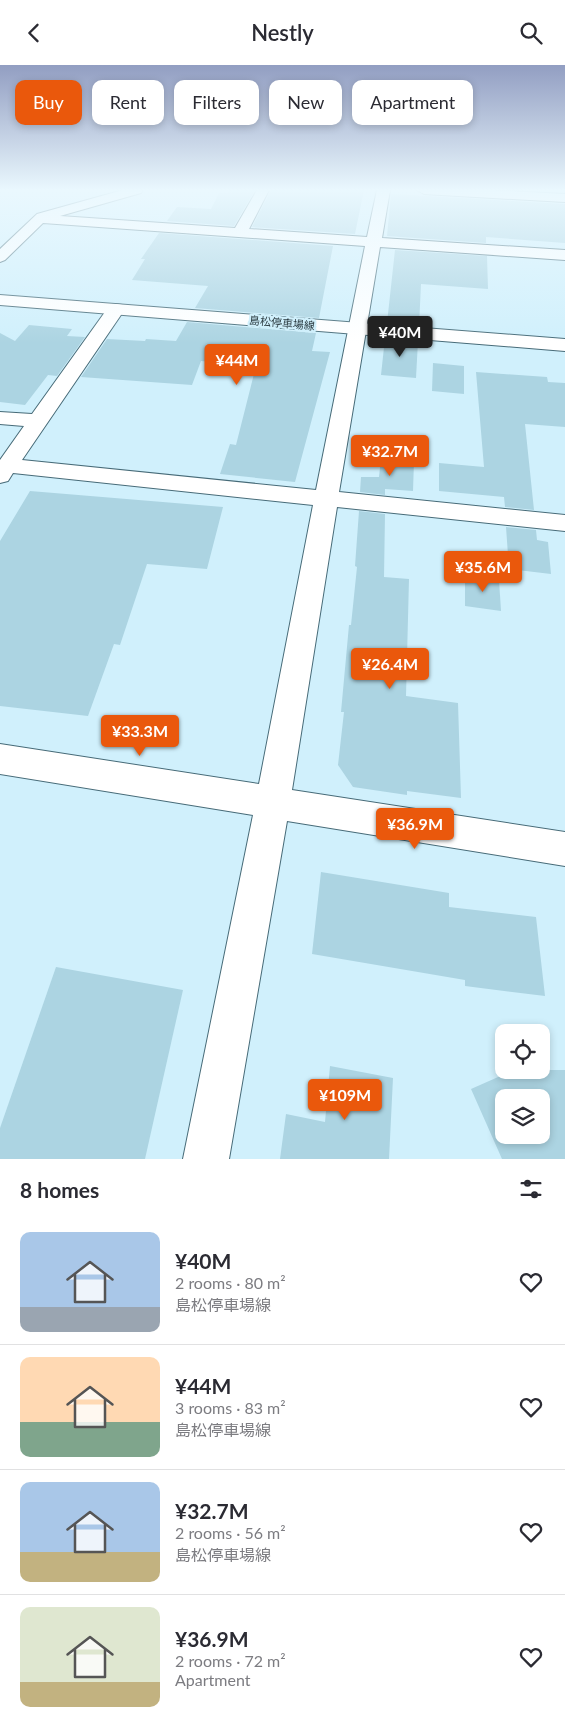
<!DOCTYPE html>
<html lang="en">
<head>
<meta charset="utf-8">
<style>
	body { margin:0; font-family:Lato,"Noto Sans JP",sans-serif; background:#f2f2f3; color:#2b2b33; height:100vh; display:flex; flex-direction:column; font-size:19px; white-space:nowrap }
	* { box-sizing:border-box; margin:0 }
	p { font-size:16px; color:#7c7c81 }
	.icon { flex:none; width:28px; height:28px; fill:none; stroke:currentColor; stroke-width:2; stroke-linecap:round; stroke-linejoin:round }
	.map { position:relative; height:1094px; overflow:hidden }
	.sheet { display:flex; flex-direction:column; background:#fff; flex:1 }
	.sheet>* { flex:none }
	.guide { position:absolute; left:15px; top:15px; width:535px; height:45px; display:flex; gap:10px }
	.fabs { position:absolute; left:495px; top:959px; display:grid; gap:10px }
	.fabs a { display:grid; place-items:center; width:55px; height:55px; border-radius:10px; background:#fff; box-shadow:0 2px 8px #0003; font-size:25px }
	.price { position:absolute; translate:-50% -42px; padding:0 11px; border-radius:5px; background:#ea580c; color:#fff; font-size:16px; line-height:32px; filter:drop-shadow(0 1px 2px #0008) }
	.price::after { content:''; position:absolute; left:50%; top:30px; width:15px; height:11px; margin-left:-8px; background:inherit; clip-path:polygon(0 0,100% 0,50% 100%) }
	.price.on { background:#222; color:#fff }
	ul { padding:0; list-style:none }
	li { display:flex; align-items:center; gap:15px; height:125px; padding:0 20px }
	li+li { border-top:1px solid #e1e1e2 }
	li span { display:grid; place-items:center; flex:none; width:140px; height:100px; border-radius:10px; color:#555 }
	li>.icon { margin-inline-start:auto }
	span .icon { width:60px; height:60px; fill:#fffc; stroke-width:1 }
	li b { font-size:21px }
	h2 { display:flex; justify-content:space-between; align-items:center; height:60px; padding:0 20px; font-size:21px }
	.tag { padding:0 18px; border-radius:10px; background:#fff; box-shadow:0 2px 8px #0003; font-size:18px; line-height:45px }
	.tag.on { background:#ea580c; color:#fff }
	header { display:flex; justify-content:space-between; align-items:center; height:65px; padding:0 20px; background:#fff; font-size:22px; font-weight:600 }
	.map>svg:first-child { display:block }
	.building { fill:#acd4e2; fill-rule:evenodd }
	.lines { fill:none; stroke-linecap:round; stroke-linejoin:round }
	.street-casing { stroke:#476b78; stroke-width:2 }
	.secondary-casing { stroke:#476b78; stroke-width:2 }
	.street { fill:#fff; fill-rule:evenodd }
	.secondary { fill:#fff; fill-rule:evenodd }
	.labels { text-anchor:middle; stroke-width:4.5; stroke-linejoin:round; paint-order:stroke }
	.far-street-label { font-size:11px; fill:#2c3c42; stroke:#d0f0fc }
</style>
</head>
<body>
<header><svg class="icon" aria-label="back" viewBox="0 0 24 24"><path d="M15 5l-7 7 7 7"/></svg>Nestly<svg class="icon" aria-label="search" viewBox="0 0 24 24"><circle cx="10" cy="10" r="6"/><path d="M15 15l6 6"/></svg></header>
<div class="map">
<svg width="565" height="1094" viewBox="0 0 565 1094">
	<rect width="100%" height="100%" fill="#d0f0fc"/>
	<g class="building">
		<path d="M 230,125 L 255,125 L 234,161 L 167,156 L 177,142 L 211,144 L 219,128 L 228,128 Z"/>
		<path d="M 271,125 L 364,125 L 355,169 L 252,162 Z"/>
		<path d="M 391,129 L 565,139 L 565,178 L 486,172 L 486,178 L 387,171 Z"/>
		<path d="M 159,168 L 333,181 L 319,253 L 195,243 L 208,221 L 132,215 L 145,194 L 141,194 Z"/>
		<path d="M 395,185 L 487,191 L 488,224 L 421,219 L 419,261 L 387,258 Z"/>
		<path d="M 187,257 L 316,268 L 312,286 L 330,287 L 295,417 L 220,409 L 230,379 L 236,380 L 256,301 L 201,296 L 192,320 L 81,312 L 107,274 L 145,276 L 146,274 L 176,276 Z"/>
		<path d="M 29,260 L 72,264 L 67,271 L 85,272 L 57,311 L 48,310 L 25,340 L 0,337 L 0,268 L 15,276 Z"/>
		<path d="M 385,273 L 418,276 L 416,313 L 381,310 Z"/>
		<path d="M 433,298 L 464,301 L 464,329 L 432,326 Z"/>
		<path d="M 476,307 L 547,312 L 548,317 L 565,318 L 565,362 L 525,359 L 534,445 L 505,442 L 504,432 L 439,426 L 439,398 L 484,402 Z"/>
		<path d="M 381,393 L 414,396 L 413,426 L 385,424 L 385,430 L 360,427 L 361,412 L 379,412 Z"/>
		<path d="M 30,426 L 223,442 L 207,504 L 147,499 L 120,580 L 114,579 L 88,651 L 0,641 L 0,476 Z"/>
		<path d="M 359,446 L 385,449 L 384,512 L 409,514 L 406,631 L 458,638 L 461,733 L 407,726 L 407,730 L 353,722 L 338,700 L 344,647 L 341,647 L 349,560 L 351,560 L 357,502 L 355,501 Z"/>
		<path d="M 506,462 L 536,465 L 537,475 L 548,477 L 551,509 L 509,504 Z"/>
		<path d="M 465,511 L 499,515 L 501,546 L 465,541 Z"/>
		<path d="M 321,807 L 449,828 L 449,842 L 536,852 L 545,931 L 465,921 L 465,915 L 312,889 Z"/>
		<path d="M 56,902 L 183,925 L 145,1094 L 0,1094 L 0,1063 Z"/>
		<path d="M 330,1001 L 393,1013 L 389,1094 L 280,1094 L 286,1049 L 325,1057 Z"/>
		<path d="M 514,1005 L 565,1005 L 565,1094 L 502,1094 L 471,1024 ZM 504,1032 L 541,1032 L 541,1070 L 504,1070 Z"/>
	</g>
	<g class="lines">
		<g class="street-casing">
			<g id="street">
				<path d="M 123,125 L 143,125 L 141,128 L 60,151 L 235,163 L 257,125 L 269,125 L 249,164 L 367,172 L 377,125 L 390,125 L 382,173 L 565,185 L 565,195 L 380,182 L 339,427 L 565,450 L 565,466 L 337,442 L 292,725 L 565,767 L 565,801 L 287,756 L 229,1094 L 183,1094 L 253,750 L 0,709 L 0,679 L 259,719 L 313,440 L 13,408 L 8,416 L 0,418 L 0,395 L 24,361 L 0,359 L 0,347 L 32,349 L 110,240 L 116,239 L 122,240 L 125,244 L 22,395 L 316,425 L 365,181 L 43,158 L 5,195 L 0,197 L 0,184 L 37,149 Z"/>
				<path d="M 417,125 L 489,125 L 565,129 L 565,137 L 424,129 Z"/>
			</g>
		</g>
		<g class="secondary-casing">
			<path id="secondary" d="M 0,230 L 565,274 L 565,286 L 0,240 Z"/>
		</g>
		<use href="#street" class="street"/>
		<use href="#secondary" class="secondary"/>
	</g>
	<linearGradient id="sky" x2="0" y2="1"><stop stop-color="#929ec2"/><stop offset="0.45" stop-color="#eaf8fe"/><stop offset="1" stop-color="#eaf8fe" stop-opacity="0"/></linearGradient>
	<rect width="565" height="278" fill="url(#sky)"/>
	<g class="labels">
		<g class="far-street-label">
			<text transform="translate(282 258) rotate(5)" y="4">島松停車場線</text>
		</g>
	</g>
</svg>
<div class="fabs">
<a><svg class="icon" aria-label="locate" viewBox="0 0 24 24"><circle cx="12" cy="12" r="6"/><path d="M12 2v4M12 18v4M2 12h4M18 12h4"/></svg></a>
<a><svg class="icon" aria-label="layers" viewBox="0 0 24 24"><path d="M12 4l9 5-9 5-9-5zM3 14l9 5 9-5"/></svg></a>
</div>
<b class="price on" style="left:400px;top:293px">¥40M</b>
<b class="price" style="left:237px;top:321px">¥44M</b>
<b class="price" style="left:390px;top:412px">¥32.7M</b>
<b class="price" style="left:483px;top:528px">¥35.6M</b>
<b class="price" style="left:390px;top:625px">¥26.4M</b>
<b class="price" style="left:140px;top:692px">¥33.3M</b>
<b class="price" style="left:415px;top:785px">¥36.9M</b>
<b class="price" style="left:345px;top:1056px">¥109M</b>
<div class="guide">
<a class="tag on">Buy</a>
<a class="tag">Rent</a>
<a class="tag">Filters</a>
<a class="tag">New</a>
<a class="tag">Apartment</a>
</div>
</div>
<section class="sheet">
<h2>8 homes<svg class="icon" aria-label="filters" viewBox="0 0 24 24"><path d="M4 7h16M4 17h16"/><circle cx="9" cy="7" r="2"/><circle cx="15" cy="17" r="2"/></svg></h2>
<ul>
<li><span style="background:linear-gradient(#a9c7e8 75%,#9aa5b1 0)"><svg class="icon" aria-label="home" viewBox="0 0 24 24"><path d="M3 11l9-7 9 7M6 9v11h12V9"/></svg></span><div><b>¥40M</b><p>2 rooms · 80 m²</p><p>島松停車場線</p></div><svg class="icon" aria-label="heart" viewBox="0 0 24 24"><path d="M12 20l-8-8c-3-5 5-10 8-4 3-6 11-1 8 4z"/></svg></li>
<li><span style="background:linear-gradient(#ffd9b3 65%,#7fa58c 0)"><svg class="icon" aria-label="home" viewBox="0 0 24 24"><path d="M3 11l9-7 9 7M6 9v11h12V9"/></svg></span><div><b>¥44M</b><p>3 rooms · 83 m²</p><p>島松停車場線</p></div><svg class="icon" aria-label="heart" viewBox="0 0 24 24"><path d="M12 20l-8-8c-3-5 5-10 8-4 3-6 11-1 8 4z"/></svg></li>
<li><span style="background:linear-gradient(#a9c7e8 70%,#c2b280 0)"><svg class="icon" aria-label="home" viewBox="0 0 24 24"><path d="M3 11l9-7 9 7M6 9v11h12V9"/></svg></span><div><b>¥32.7M</b><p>2 rooms · 56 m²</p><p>島松停車場線</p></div><svg class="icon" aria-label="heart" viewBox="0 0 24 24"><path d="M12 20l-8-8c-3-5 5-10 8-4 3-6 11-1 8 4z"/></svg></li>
<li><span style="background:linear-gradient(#dfe7d0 75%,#c2b280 0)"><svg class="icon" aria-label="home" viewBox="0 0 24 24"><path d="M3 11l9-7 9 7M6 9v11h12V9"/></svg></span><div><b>¥36.9M</b><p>2 rooms · 72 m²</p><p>Apartment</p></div><svg class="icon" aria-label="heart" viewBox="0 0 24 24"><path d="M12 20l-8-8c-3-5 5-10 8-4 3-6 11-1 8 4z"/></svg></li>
</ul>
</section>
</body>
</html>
